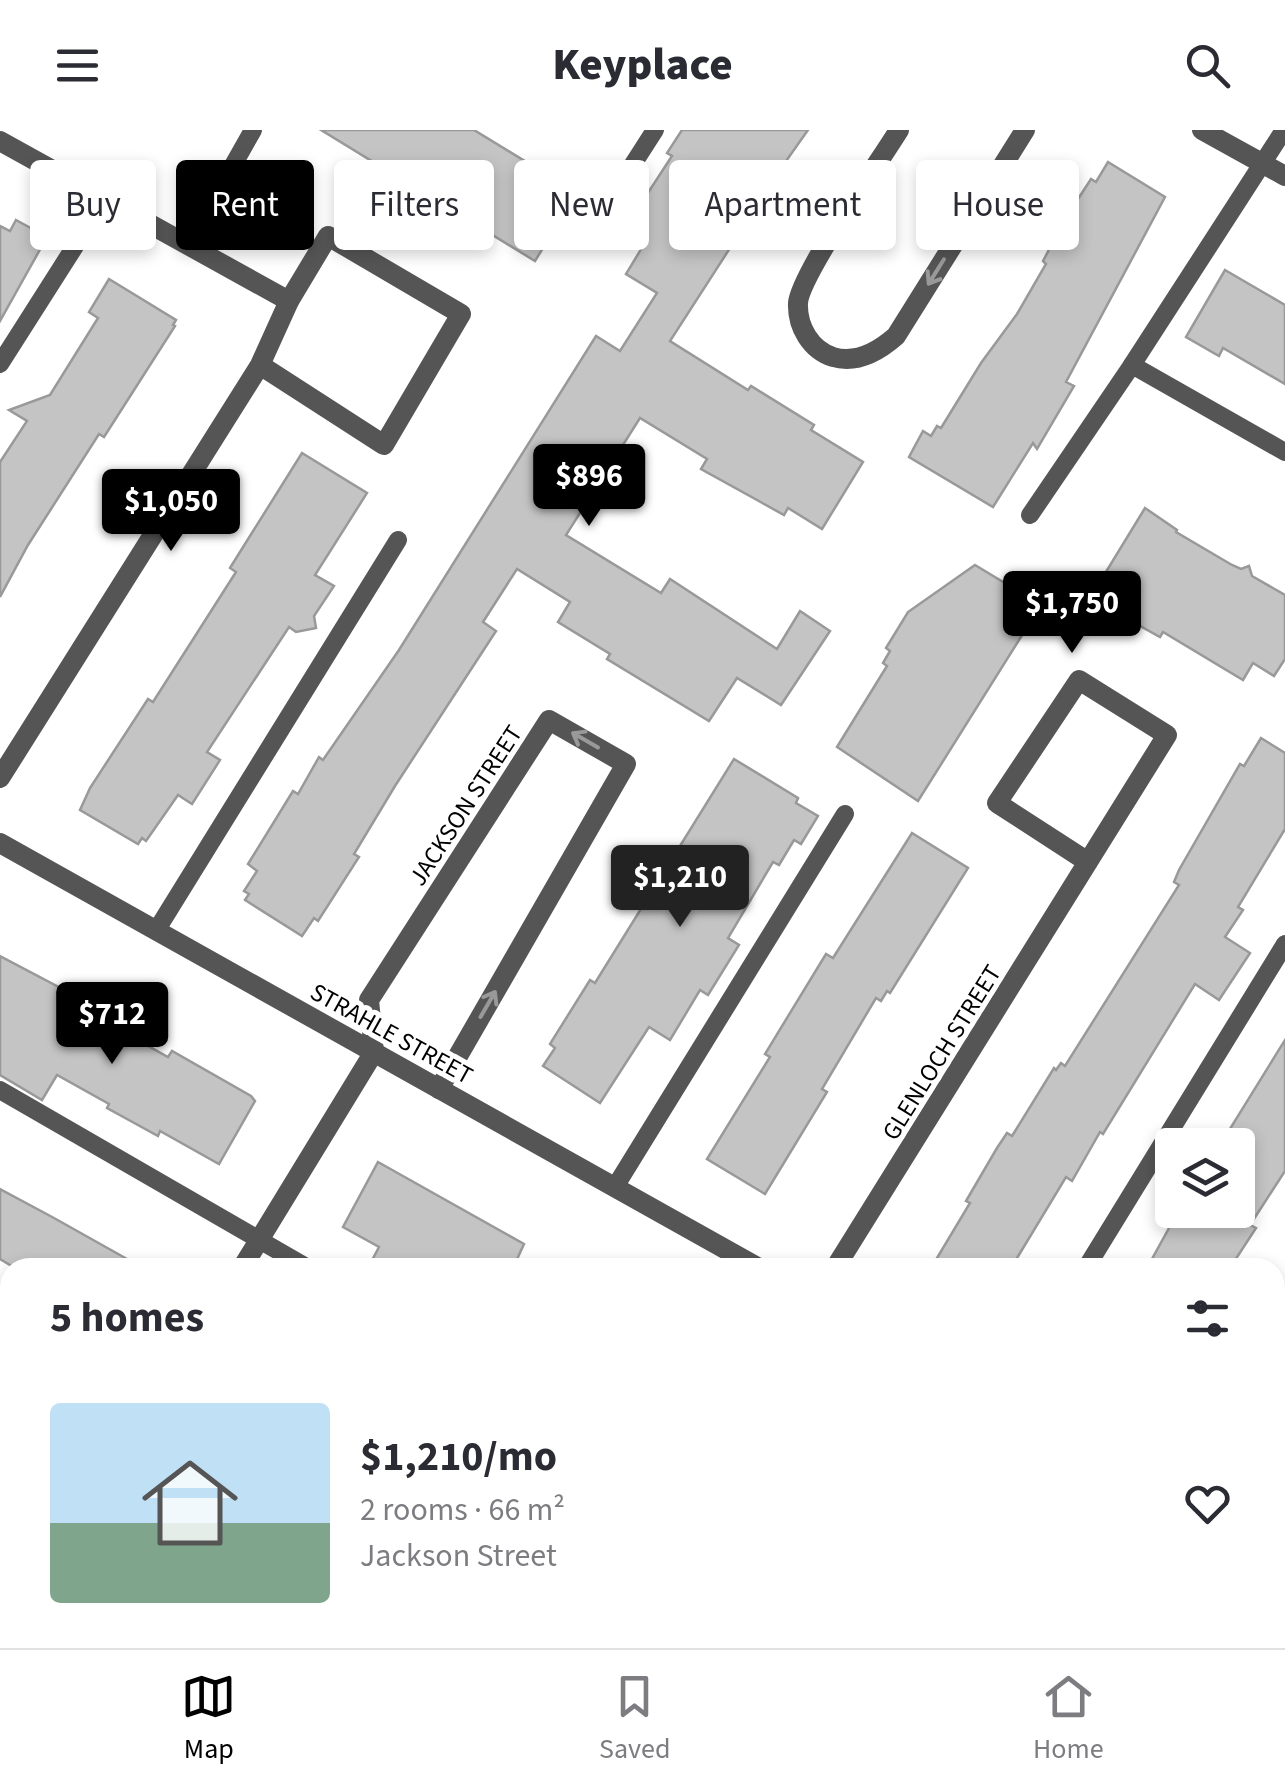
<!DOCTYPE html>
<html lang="en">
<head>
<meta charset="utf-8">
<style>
	body { margin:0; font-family:"Source Sans 3",sans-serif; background:#f2f2f3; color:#2b2b33; height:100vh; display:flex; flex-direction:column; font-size:38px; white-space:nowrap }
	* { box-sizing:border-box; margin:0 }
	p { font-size:32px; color:#7c7c81 }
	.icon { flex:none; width:55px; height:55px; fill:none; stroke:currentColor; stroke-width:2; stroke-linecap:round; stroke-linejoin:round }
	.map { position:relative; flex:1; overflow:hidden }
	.sheet { position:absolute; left:0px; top:1128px; width:1285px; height:392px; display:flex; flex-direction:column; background:#fff; border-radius:30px 30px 0 0; box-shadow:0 5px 15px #0003 }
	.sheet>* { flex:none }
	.top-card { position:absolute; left:30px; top:30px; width:1225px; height:90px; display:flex; gap:20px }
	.controls { position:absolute; left:1155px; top:998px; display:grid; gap:20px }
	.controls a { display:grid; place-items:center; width:100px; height:100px; border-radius:10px; background:#fff; box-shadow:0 5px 15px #0003; font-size:50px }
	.price { position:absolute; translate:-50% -85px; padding:0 22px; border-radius:10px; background:#000; color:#fff; font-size:32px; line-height:65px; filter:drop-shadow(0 2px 5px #0008) }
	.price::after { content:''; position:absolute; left:50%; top:60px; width:30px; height:22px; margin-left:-15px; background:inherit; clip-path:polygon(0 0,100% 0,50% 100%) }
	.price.on { background:#222; color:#fff }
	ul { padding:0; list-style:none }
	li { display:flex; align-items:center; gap:30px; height:250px; padding:0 50px }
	li span { display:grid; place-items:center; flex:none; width:280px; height:200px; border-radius:10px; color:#555 }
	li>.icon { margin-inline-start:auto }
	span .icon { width:120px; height:120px; fill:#fffc; stroke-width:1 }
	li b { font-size:42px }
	h2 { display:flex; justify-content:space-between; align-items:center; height:120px; padding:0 50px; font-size:42px }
	.tag { padding:0 35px; border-radius:10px; background:#fff; box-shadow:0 5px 15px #0003; font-size:35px; line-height:90px }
	.tag.on { background:#000; color:#fff }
	header { display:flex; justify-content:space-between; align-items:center; height:130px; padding:0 50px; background:#fff; font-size:45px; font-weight:800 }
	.dock { display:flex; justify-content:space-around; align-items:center; height:140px; border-top:2px solid #e1e1e2; background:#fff; font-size:28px; color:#7c7c81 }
	.dock a { display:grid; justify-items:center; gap:5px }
	.dock .on { color:#000 }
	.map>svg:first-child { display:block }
	.building { fill:#c4c4c4; stroke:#999; stroke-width:2.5 }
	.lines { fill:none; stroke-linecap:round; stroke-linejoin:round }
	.service { stroke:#555; stroke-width:18 }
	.minor { stroke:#555; stroke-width:20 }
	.oneway { stroke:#999 }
	.labels { text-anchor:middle; stroke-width:10; stroke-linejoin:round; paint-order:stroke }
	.street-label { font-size:25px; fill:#000; stroke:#fff }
</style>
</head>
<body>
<header><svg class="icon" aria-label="menu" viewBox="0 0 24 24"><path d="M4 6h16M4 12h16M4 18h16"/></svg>Keyplace<svg class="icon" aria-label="search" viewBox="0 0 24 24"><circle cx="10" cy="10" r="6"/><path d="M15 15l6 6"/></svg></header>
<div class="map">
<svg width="1285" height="1518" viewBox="0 0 1285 1518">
	<rect width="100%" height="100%" fill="#fff"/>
	<g class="building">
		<path d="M 321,0 L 474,0 L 577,63 L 535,131 Z"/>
		<path d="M 682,0 L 808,0 L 738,99 L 741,101 L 670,211 L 748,260 L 751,256 L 814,295 L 811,300 L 863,332 L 822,399 L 788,378 L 784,385 L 701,339 L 707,329 L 640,288 L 566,405 L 661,463 L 670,449 L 777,519 L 800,481 L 830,501 L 781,575 L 737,548 L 709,591 L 607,529 L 610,524 L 558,492 L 570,472 L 517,439 L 483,492 L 496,501 L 395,656 L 354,724 L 359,727 L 318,791 L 314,788 L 302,806 L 245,770 L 249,764 L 244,761 L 257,741 L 248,734 L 293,661 L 298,664 L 319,627 L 323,630 L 399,520 L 596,206 L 620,221 L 657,163 L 626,144 L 646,111 L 625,98 L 672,26 L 667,23 Z"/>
		<path d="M 1108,32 L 1165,67 L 1066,252 L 1074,256 L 1037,319 L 1033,313 L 993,377 L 909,327 L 923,301 L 931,306 L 937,296 L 941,298 L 981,233 L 1017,184 L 1046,134 L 1043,131 L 1067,86 L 1091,49 L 1096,52 Z"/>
		<path d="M 16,90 L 47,107 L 0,191 L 0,96 L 10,101 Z"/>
		<path d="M 1225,140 L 1285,175 L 1285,254 L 1223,218 L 1219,226 L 1186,207 Z"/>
		<path d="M 109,149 L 176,190 L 173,195 L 175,196 L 104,307 L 99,304 L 28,415 L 0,467 L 0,332 L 27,291 L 9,280 L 50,265 L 98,188 L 89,182 Z"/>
		<path d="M 302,323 L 367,363 L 315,445 L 334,456 L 314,486 L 316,498 L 296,502 L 289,497 L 207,622 L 220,630 L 192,674 L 178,665 L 146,711 L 142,708 L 138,714 L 80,680 L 90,658 L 148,569 L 153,572 L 236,442 L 230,438 Z"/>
		<path d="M 1145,378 L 1177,400 L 1176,402 L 1232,435 L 1241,439 L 1249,436 L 1252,446 L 1285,465 L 1285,529 L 1274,546 L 1253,533 L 1243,550 L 1163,502 L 1160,507 L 1090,468 Z"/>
		<path d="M 975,435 L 1041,475 L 918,671 L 837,617 L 887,536 L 883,533 L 890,521 L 886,518 L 908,482 Z"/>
		<path d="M 1261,608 L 1285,623 L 1285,699 L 1238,777 L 1243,780 L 1225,807 L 1250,823 L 1219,870 L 1195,854 L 1103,1004 L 1100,1002 L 1072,1051 L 1066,1047 L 1011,1138 L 931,1138 L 970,1073 L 966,1071 L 997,1018 L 1007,1003 L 1012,1006 L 1054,938 L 1056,940 L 1061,933 L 1065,936 L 1179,755 L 1174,752 L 1179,740 L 1240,634 L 1244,636 Z"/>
		<path d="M 734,629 L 798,668 L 796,673 L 818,686 L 801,714 L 794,710 L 779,735 L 773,732 L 728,808 L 739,815 L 708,865 L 700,860 L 670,910 L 649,897 L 600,973 L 543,936 L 555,918 L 550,914 L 590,850 L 595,853 Z"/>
		<path d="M 912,703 L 968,738 L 890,863 L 887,861 L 881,871 L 876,868 L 822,959 L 827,962 L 765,1064 L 707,1029 L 770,927 L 765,924 L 826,824 L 833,828 Z"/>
		<path d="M 0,826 L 70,863 L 66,870 L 168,927 L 172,921 L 251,966 L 255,971 L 219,1034 L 160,1001 L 158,1006 L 107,978 L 109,974 L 57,945 L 42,970 L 0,945 Z"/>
		<path d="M 1285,910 L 1285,1041 L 1250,1095 L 1256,1098 L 1230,1138 L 1147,1138 L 1179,1080 L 1238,1080 L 1238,1015 L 1220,1015 Z"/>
		<path d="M 378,1032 L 524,1114 L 513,1138 L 368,1138 L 379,1117 L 343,1097 Z"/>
		<path d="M 0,1059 L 54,1088 L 143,1138 L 15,1138 L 0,1129 Z"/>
	</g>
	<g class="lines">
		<g class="service">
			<path d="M 594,95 L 655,0"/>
			<path d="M 188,115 L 253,0"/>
			<path d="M 0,234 L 105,69"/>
			<path d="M 1132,235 L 1285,322"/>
			<path d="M 1030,385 L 1132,235 L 1284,0"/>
			<path d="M 156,801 L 398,410"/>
			<path d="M 0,960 L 308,1138"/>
			<path d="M 615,1057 L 845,684"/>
			<path d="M 1086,1138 L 1285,814"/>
			<path d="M 977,1510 L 992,1518"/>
		</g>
		<g class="minor">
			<path d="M 899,0 C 880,31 800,145 798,173 C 797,197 811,220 833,227 C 857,234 879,221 896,206 L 1025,0"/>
			<path d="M 1202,0 L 1285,46"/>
			<path d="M 0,11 L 289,171"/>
			<path d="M 0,648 L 260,235 L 289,171 L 328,106 L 461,184 L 384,315 L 260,235"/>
			<path d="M 0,713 L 759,1138"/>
			<path d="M 242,1138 L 374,922 L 369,870 L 549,590 L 626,634 L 439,959"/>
			<path d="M 835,1138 L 1167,605 L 1079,550 L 997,673 L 1088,732"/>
			<path d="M 0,1262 L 10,1268"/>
			<path d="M 1275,1267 L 1285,1251"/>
			<path d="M 1275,1428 L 1285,1433"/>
			<path d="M 446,1510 L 460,1518"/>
			<path d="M 1120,1518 L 1125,1510"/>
		</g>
	</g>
	<defs><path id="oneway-shaft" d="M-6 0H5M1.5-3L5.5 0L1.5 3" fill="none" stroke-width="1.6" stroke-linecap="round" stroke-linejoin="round" transform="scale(2.5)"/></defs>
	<g class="oneway">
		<use href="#oneway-shaft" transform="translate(936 142) rotate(122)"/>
		<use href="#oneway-shaft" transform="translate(585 610) rotate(-150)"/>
		<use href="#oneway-shaft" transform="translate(488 874) rotate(-60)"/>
	</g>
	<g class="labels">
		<g class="street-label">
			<text transform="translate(465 675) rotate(-57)" y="9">JACKSON STREET</text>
			<text transform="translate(392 903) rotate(29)" y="9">STRAHLE STREET</text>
			<text transform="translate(941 922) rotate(-58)" y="9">GLENLOCH STREET</text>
		</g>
	</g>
</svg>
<div class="controls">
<a><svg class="icon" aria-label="layers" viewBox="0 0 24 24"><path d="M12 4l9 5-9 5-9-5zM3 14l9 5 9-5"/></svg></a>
</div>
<b class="price" style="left:589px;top:399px">$896</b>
<b class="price" style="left:171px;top:424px">$1,050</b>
<b class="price" style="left:1072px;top:526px">$1,750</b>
<b class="price on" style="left:680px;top:800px">$1,210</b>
<b class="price" style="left:112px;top:937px">$712</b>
<div class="top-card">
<a class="tag">Buy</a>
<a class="tag on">Rent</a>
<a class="tag">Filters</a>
<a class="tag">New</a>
<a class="tag">Apartment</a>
<a class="tag">House</a>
</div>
<section class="sheet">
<h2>5 homes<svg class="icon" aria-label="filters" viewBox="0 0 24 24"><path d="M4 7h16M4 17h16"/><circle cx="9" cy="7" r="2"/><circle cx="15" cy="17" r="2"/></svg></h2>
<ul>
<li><span style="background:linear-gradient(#bfe0f5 60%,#7fa58c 0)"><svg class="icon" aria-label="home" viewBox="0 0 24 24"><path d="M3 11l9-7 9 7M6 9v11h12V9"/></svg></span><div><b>$1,210/mo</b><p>2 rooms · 66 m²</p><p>Jackson Street</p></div><svg class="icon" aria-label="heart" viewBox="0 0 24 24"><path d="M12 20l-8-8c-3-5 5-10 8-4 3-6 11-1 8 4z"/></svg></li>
</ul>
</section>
</div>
<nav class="dock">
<a class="on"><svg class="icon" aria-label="map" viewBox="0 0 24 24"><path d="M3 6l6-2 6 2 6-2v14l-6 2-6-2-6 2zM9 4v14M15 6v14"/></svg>Map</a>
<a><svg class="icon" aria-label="saved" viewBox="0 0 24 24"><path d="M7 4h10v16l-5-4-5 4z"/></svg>Saved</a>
<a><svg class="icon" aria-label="home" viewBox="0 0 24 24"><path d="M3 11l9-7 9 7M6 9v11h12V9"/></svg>Home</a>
</nav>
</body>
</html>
